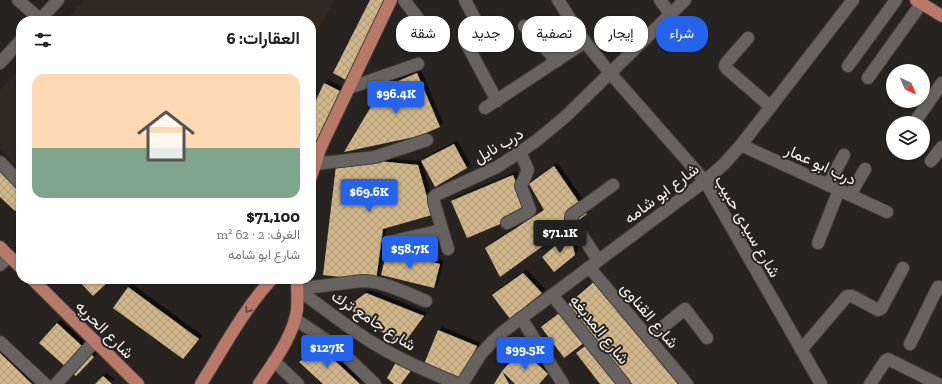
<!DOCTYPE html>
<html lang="ar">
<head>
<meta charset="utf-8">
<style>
	body { margin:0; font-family:"Zilla Slab",Vazirmatn,serif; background:#f6f6f6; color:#202124; direction:rtl; height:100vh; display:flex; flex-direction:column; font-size:15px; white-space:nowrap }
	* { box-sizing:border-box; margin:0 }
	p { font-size:13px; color:#757577 }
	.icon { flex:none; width:22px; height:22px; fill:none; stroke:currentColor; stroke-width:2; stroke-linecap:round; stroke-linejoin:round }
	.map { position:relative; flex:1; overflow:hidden; direction:ltr }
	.drawer { position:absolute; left:16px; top:16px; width:300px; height:268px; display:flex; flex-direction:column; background:#fff; border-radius:16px; box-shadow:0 1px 3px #0004; direction:rtl }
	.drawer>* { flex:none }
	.top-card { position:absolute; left:328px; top:16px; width:380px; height:36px; direction:rtl; display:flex; gap:8px }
	.needle { width:26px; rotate:136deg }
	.fabs { position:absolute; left:886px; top:64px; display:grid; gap:8px }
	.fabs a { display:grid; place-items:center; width:44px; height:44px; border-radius:50%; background:#fff; box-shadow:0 1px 3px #0004; font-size:20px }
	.price { position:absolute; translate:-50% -34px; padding:0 9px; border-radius:4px; background:#2563eb; color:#fff; font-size:13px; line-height:26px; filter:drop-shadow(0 1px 2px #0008) }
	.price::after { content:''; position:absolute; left:50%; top:24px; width:12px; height:9px; margin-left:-6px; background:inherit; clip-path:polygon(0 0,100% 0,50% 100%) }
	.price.current { background:#222; color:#fff }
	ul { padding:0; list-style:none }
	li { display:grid; align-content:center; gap:8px; height:212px; padding:0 16px }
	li+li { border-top:1px solid #e0e0e0 }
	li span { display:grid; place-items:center; height:124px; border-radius:12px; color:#555 }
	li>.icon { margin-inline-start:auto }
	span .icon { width:72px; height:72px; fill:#fffc; stroke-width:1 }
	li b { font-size:17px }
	h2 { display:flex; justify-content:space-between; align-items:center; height:48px; padding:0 16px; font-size:17px }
	.pill { padding:0 14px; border-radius:16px; background:#fff; box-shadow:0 1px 3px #0004; font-size:14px; line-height:36px }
	.pill.current { background:#2563eb; color:#fff }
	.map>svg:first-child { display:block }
	.built { fill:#312821 }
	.building { fill:url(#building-cross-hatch); filter:url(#shadow) }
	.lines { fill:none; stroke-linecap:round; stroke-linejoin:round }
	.minor-casing { stroke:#423f3c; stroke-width:14 }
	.major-casing { stroke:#423f3c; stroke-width:14 }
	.minor { stroke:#686360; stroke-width:12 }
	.major { stroke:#b87968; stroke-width:12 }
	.oneway { stroke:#5a413a }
	.labels { text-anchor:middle; stroke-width:4; stroke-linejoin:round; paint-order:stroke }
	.street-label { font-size:16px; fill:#f4f1ef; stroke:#272321 }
</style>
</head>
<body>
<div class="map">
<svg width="942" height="384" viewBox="0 0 942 384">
	<defs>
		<pattern id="building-cross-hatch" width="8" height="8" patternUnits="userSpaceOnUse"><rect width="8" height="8" fill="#d0b688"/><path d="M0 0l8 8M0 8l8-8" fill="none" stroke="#ae9a78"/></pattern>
		<filter id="shadow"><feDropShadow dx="3.5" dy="-3.5" stdDeviation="0" flood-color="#0009"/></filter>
	</defs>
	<rect width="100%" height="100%" fill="#272321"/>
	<g class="built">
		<path d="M 84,0 L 335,0 L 311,42 L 311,21 L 65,21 Z"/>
		<path d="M 21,68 L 21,171 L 0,148 L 0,90 Z"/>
	</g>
	<g class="building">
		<path d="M 370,0 L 388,0 L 346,80 L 333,73 Z"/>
		<path d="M 417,73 L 440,127 L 419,136 L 344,152 L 382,88 Z"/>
		<path d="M 324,83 L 344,93 L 311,159 L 311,111 Z"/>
		<path d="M 454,144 L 467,168 L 435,187 L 421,161 Z"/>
		<path d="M 337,157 L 418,165 L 432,215 L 383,229 L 376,281 L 323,275 Z"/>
		<path d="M 554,166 L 587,214 L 500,277 L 485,248 L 544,210 L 529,184 Z"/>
		<path d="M 0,168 L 21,190 L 21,207 L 15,211 L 0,197 Z"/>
		<path d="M 513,175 L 529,212 L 467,238 L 451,201 Z"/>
		<path d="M 570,233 L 575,255 L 554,272 L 542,257 Z"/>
		<path d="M 387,251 L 440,264 L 434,288 L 381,275 Z"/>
		<path d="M 523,273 L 542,293 L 510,319 L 492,295 Z"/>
		<path d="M 77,279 L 111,279 L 93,296 Z"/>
		<path d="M 594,282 L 678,384 L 632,384 L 567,305 Z"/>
		<path d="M 128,287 L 199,339 L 183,359 L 113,308 Z"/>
		<path d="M 366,293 L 424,316 L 402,346 L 347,307 Z"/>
		<path d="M 562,311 L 585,342 L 564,358 L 541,327 Z"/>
		<path d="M 57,323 L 94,357 L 76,376 L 39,343 Z"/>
		<path d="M 438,330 L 477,346 L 464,380 L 424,364 Z"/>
		<path d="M 588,344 L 620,384 L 600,384 L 576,353 Z"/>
		<path d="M 320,347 L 360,384 L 323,384 L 299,362 Z"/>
		<path d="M 522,350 L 548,374 L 539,384 L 515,384 L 502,371 Z"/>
		<path d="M 0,353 L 32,384 L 0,384 Z"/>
		<path d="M 396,362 L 412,369 L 401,384 L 394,384 L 387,378 Z"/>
		<path d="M 502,371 L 509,384 L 494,384 Z"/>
		<path d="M 103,376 L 112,384 L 95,384 Z"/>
	</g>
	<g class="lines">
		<g class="minor-casing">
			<g id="minor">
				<path d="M 18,0 L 40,19"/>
				<path d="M 404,0 L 417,17 L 428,37"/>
				<path d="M 465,0 L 479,27"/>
				<path d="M 558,0 L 585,42 L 610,73 L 705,181 L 821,384"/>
				<path d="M 660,0 L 671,15"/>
				<path d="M 39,21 L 58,0"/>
				<path d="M 524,26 L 557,61"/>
				<path d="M 748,38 L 726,63 L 725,66 L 727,69 L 771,107"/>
				<path d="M 465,41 L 497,101"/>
				<path d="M 0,63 L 21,40"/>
				<path d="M 848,66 L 896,0"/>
				<path d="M 868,78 L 921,4"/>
				<path d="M 349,88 L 418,64"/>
				<path d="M 485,108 L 585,42"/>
				<path d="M 917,119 L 942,83"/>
				<path d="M 741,145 L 887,212"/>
				<path d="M 931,161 L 942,147"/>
				<path d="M 0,162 L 21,184"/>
				<path d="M 315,164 L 375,157 L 427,140"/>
				<path d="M 828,185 L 844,155"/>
				<path d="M 850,195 L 865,169"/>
				<path d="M 507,223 L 528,212 L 530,210 L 521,186 L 528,170 L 520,152"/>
				<path d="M 389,242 L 442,230"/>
				<path d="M 818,243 L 839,190"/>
				<path d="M 448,249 L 434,202 L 434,197 L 436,195 L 497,167 L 520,152 L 536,141 L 565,117 L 685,0"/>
				<path d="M 598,260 L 571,219 L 571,216 L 573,214 L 613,185"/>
				<path d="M 0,265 L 9,256"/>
				<path d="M 589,267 L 687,384"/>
				<path d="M 297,289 C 329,312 361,338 396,356 C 416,367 437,375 458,384"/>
				<path d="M 297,289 L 362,281 C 383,281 406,293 426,301"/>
				<path d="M 552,295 L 624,384"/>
				<path d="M 521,318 L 563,384"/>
				<path d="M 295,319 L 329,342 L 345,355 L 375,384"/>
				<path d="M 649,338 L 685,309 L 707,338"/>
				<path d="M 0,342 L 45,384"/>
				<path d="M 910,344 L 938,287 L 939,287 L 942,288"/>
				<path d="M 801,350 L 847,296 L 852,296 L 878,310 L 881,309 L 903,268"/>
				<path d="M 274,361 L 298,384"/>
				<path d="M 56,384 L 95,341"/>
				<path d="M 462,384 L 481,354 L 492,342 L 504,331 L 705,181 L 724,164 L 741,145 L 853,0"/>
				<path d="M 870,384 L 886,360 L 888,359 L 938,384"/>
			</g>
		</g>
		<g class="major-casing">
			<g id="major">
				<path d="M 916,0 L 942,16"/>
				<path d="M 311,177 L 320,149 L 326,136 L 391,0"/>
				<path d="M 0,247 L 21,268"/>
				<path d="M 32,279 L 138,384"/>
				<path d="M 201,384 C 223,349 244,309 272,279"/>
				<path d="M 259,384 C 274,361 293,337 297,310 C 298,300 297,289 297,279"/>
			</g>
		</g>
		<use href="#minor" class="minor"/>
		<use href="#major" class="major"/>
	</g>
	<defs><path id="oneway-chevron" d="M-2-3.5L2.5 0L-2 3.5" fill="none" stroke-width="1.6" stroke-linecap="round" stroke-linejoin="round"/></defs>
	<use class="oneway" href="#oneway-chevron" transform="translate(248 310) rotate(122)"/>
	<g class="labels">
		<g class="street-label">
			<text transform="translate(498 145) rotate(-30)" y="6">درب نايل</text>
			<text transform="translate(821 164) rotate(25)" y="6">درب ابو عمار</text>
			<text transform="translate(661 193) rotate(-37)" y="6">شارع ابو شامه</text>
			<text transform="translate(748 226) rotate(60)" y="6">شارع سيدى حبيب</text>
			<text transform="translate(650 315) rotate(50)" y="6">شارع القناوى</text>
			<text transform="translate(374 320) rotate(33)" y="6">شارع جامع ترك</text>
			<text transform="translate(105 329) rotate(45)" y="6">شارع الحريه</text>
			<text transform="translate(600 329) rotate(51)" y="6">شارع المدبغه</text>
		</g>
	</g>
</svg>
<div class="fabs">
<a><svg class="needle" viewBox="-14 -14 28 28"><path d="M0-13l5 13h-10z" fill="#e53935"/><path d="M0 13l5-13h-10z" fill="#757577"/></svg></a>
<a><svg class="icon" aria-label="layers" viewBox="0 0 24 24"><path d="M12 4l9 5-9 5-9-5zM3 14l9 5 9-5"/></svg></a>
</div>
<b class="price" style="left:396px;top:115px">$96.4K</b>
<b class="price" style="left:369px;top:213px">$69.6K</b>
<b class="price current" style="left:560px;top:254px">$71.1K</b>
<b class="price" style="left:410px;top:270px">$58.7K</b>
<b class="price" style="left:327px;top:369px">$127K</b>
<b class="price" style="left:525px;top:371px">$99.5K</b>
<div class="top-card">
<a class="pill current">شراء</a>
<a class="pill">إيجار</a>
<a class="pill">تصفية</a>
<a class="pill">جديد</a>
<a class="pill">شقة</a>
</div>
<section class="drawer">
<h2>العقارات: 6<svg class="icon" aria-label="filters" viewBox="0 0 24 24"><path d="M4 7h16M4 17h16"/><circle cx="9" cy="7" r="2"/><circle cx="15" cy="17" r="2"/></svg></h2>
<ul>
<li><span style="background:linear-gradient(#ffd9b3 60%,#7fa58c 0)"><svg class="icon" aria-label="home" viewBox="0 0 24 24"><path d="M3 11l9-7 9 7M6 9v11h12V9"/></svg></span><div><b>$71,100</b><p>الغرف: 2 · 62 m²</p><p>شارع ابو شامه</p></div></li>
</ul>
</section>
</div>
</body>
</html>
